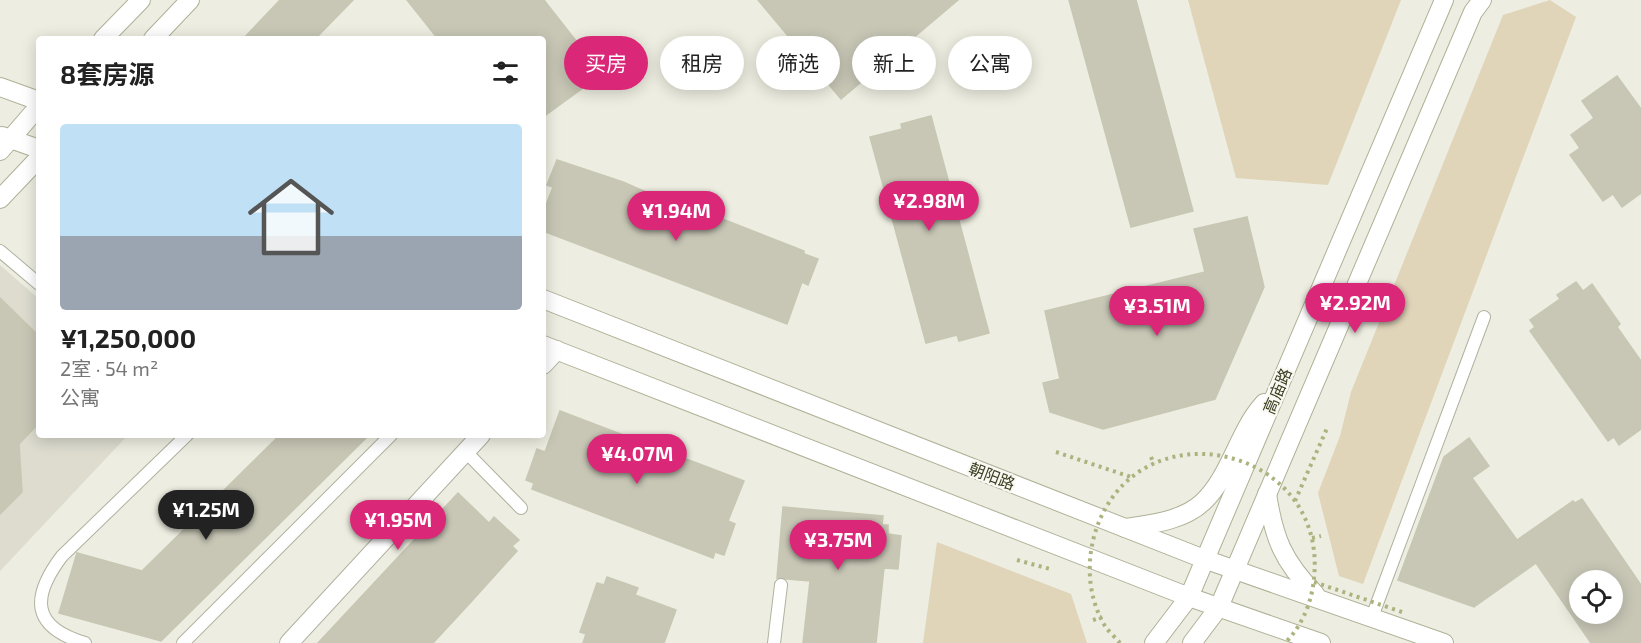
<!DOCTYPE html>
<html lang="zh">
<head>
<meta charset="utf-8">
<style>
	body { margin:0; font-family:"Exo 2","Noto Sans SC",sans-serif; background:#f6f6f6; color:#222; height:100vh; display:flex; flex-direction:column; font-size:22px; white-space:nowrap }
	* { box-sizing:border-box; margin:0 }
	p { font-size:20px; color:#767676 }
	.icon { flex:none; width:33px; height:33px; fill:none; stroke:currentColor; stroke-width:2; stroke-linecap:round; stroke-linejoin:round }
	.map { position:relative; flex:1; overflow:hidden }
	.details { position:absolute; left:36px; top:36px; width:510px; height:402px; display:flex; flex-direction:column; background:#fff; border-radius:6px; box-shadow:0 3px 15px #0003 }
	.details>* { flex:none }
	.top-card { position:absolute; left:564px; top:36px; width:570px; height:54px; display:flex; gap:12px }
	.fabs { position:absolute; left:1569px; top:570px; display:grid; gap:12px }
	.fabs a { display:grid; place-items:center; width:54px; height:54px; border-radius:50%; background:#fff; box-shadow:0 3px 15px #0003; font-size:30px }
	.price { position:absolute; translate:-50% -51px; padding:0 14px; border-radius:21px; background:#db2777; color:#fff; font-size:20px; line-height:39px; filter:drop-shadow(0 2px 3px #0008) }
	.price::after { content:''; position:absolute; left:50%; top:36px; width:18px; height:14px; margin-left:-9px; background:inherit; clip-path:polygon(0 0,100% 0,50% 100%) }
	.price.active { background:#222; color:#fff }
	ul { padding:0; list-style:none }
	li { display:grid; align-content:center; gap:12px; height:318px; padding:0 24px }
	li span { display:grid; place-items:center; height:186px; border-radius:6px; color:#555 }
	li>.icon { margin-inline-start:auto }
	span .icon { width:108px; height:108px; fill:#fffc; stroke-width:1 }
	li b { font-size:26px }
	h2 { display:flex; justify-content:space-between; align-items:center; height:72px; padding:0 24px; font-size:26px }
	.pill { padding:0 21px; border-radius:27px; background:#fff; box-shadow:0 3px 15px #0003; font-size:21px; line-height:54px }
	.pill.active { background:#db2777; color:#fff }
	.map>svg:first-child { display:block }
	.built { fill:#dddccf }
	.green { fill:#e0d4b9 }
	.building { fill:#c8c7b6; stroke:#c7c7b3; stroke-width:1.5; fill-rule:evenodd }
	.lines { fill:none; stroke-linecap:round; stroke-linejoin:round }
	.lane-casing { stroke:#b0b29f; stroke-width:14 }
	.street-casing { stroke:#b0b29f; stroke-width:20 }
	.secondary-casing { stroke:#afb196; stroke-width:20 }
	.path { stroke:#adb37f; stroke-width:4; stroke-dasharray:3 4.5; stroke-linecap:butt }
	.lane { stroke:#fff; stroke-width:12 }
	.street { stroke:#fff; stroke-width:18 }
	.secondary { stroke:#fff; stroke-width:18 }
	.path-bridge { stroke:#adb37f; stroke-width:4; stroke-dasharray:3 4.5; stroke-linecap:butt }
	.labels { text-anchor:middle; stroke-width:4.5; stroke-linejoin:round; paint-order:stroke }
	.street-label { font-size:16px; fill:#3a3f20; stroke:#f9f8f2 }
</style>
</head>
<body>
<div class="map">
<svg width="1641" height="643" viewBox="0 0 1641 643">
	<rect width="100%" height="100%" fill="#edede1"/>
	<path class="built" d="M 0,265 L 39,299 L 39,435 L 128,435 L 0,571 Z"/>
	<g class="green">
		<path d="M 1188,0 L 1401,0 L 1328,185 L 1236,178 Z"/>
		<path d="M 1550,0 L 1576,17 L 1363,584 L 1339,576 L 1318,493 L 1340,436 L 1351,392 L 1503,15 Z"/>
		<path d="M 937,542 L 1071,594 L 1087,643 L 923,643 Z"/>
	</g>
	<g class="building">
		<path d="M 280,0 L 353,0 L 315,39 L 243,39 Z"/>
		<path d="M 407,0 L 544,0 L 602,74 L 543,117 L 543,39 L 438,39 Z"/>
		<path d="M 758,0 L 958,0 L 841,99 Z"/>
		<path d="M 1069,0 L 1136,0 L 1193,211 L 1131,227 Z"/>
		<path d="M 1617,76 L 1641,109 L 1641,193 L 1622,207 L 1613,194 L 1603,201 L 1570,155 L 1580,148 L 1571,135 L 1594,118 L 1582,101 Z"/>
		<path d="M 931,116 L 989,333 L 959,341 L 957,335 L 926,343 L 870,137 L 902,129 L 901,124 Z"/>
		<path d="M 557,160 L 623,182 L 673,204 L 674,202 L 725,220 L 804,251 L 804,254 L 818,259 L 808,285 L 802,282 L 787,324 L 543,231 L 543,213 L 553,187 L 547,185 Z"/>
		<path d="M 1247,217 L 1264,287 L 1215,399 L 1103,429 L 1050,412 L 1043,383 L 1060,379 L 1045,311 L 1205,272 L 1194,229 Z"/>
		<path d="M 1576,282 L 1583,291 L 1592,284 L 1620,324 L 1617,327 L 1641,361 L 1641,429 L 1619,445 L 1614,437 L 1608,441 L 1530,331 L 1535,327 L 1530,320 L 1560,299 L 1557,295 Z"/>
		<path d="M 0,298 L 39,336 L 39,423 L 19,444 L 22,492 L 0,514 Z"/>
		<path d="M 560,411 L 744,481 L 728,521 L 735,524 L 724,555 L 715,552 L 713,558 L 532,489 L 534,483 L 526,480 L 537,449 L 545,452 Z"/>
		<path d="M 280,435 L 369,435 L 161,641 L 59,613 L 77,553 L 142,571 Z"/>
		<path d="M 1469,438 L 1489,466 L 1472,478 L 1517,540 L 1573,501 L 1575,503 L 1582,499 L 1641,585 L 1641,643 L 1591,643 L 1536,563 L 1474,607 L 1398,580 L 1444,457 ZM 1580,580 L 1612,580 L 1612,614 L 1580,614 Z"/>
		<path d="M 458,493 L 489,523 L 494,517 L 519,540 L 512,546 L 517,551 L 470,603 L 433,643 L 318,643 Z"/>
		<path d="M 783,507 L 883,516 L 882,525 L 888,525 L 888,534 L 901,536 L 898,569 L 884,568 L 876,643 L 803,643 L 810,581 L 777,578 Z"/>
		<path d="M 607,577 L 638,588 L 635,595 L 676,610 L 664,643 L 583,643 L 586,634 L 580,632 L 597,583 L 604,585 Z"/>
	</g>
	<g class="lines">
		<g class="lane-casing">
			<g id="lane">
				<path d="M 0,251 L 39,284"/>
				<path d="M 466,452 L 521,508"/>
				<path d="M 1372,617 L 1484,317"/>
				<path d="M 85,643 C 31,627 31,597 62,556 L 187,435"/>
				<path d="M 183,643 L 391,435"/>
				<path d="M 774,643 L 781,585"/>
			</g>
		</g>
		<g class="street-casing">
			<g id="street">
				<path d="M 543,365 L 557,350"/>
				<path d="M 289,643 L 481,435"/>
			</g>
		</g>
		<g class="secondary-casing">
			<g id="secondary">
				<path d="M 103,39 L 141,0"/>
				<path d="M 153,39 L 190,0"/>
				<path d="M 0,87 L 39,101"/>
				<path d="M 2,136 L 39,149"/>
				<path d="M 0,151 L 39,106"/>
				<path d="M 0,199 L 39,158"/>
				<path d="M 543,299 L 1204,559 L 1444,643"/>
				<path d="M 543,345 L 1189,597 L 1321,643"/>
				<path d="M 1267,494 C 1274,539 1283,561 1315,594"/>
				<path d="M 1125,528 C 1151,524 1183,521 1203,502 C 1224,482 1234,451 1248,426 C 1252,418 1258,410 1264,403"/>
				<path d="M 1154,643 L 1189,597 L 1444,0"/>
				<path d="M 1192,643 L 1219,607 L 1473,12 L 1482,0"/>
			</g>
		</g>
		<g class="path">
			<path d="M 1056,452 L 1131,477"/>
			<path d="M 1151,457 L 1154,464"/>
			<path d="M 1295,501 L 1328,426"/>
			<path d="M 1312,538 L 1321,536"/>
			<path d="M 1017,560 L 1050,569"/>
			<path d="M 1093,620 L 1102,617"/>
		</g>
		<use href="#lane" class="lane"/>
		<use href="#street" class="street"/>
		<use href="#secondary" class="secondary"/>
		<g class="path-bridge">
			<path d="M 1314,582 L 1402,612"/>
			<path d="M 1120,643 C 1116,638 1109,632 1105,626 C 1088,598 1086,563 1095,533 C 1135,403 1328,444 1314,578 C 1312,602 1302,626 1285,643"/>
		</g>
	</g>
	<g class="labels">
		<g class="street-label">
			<text transform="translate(1277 391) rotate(-67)" y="6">高庙路</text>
			<text transform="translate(992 476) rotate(21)" y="6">朝阳路</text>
		</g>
	</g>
</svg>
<div class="fabs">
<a><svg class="icon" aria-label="locate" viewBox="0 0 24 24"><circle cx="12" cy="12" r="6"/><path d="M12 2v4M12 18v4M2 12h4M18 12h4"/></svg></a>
</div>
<b class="price" style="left:929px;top:232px">¥2.98M</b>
<b class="price" style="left:676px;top:242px">¥1.94M</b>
<b class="price" style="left:1355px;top:334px">¥2.92M</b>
<b class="price" style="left:1157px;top:337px">¥3.51M</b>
<b class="price" style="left:637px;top:485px">¥4.07M</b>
<b class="price active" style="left:206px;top:541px">¥1.25M</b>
<b class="price" style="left:398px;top:551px">¥1.95M</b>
<b class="price" style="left:838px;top:571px">¥3.75M</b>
<div class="top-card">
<a class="pill active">买房</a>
<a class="pill">租房</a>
<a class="pill">筛选</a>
<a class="pill">新上</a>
<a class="pill">公寓</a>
</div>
<section class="details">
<h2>8套房源<svg class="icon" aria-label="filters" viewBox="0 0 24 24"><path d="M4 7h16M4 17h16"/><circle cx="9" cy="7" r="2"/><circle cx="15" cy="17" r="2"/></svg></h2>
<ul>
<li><span style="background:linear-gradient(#bfe0f5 60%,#9aa5b1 0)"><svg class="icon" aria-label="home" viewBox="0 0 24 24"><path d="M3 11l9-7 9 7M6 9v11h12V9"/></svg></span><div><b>¥1,250,000</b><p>2室 · 54 m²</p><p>公寓</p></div></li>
</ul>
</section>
</div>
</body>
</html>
